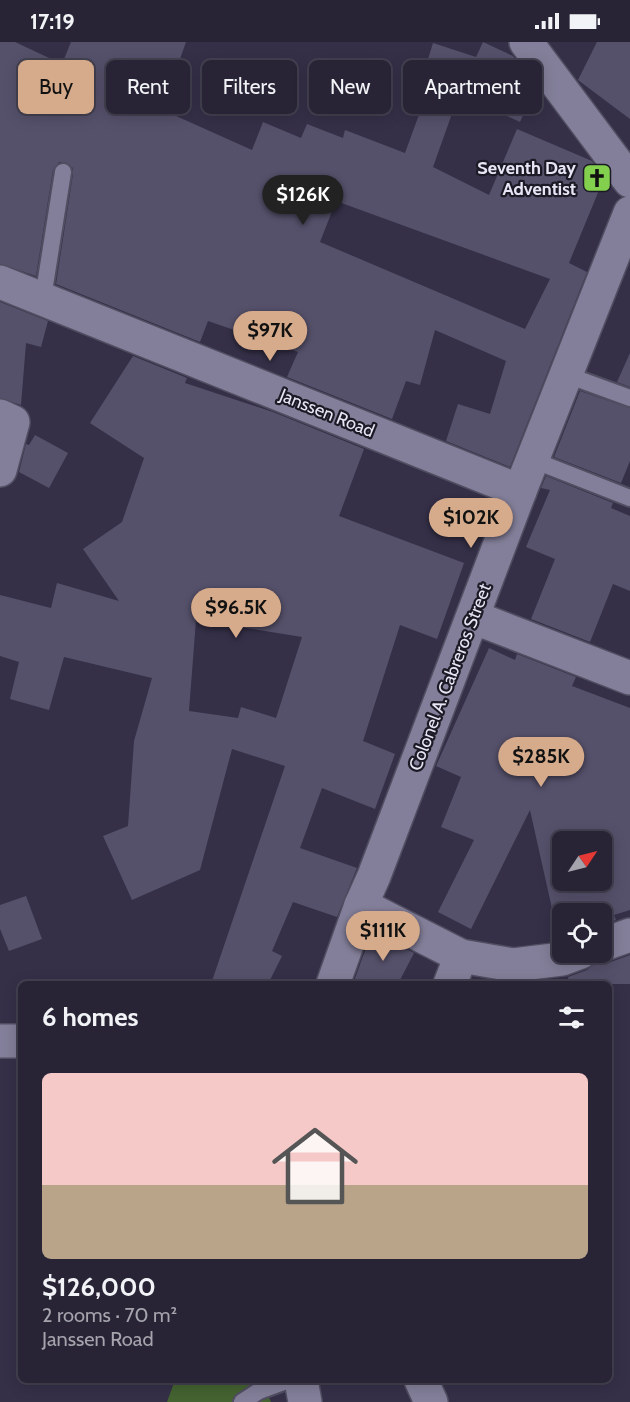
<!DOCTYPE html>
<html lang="en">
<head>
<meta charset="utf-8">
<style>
	body { margin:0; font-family:Cabin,sans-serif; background:#343042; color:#f1f3f6; height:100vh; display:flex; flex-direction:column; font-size:22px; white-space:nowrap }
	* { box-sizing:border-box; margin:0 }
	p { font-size:20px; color:#a5a4ad }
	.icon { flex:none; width:33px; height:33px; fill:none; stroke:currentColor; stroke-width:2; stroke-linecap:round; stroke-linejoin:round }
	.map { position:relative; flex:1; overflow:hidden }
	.panel { position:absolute; left:18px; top:939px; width:594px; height:402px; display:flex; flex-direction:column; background:#282436; border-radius:9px; box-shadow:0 3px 15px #0003,0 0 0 2px #444151 }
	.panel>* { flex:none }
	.guide { position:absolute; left:18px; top:18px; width:594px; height:54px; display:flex; gap:12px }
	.needle { width:39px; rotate:55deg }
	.buttons { position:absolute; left:552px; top:789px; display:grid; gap:12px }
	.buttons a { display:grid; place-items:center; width:60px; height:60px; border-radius:9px; background:#282436; box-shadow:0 3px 15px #0003,0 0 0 2px #444151; font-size:30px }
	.price { position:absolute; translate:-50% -51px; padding:0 14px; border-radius:21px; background:#d6ab8b; color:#111; font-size:20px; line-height:39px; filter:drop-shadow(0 2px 3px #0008) }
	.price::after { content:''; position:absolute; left:50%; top:36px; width:18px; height:14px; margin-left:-9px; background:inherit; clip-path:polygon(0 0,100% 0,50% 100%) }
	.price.active { background:#222; color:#fff }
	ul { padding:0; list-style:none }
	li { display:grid; align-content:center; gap:12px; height:318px; padding:0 24px }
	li+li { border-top:2px solid #444151 }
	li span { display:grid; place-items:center; height:186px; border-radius:9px; color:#555 }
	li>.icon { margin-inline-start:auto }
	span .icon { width:108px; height:108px; fill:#fffc; stroke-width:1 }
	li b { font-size:26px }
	h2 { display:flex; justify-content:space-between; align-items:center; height:72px; padding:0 24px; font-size:26px }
	.pill { padding:0 21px; border-radius:9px; background:#282436; box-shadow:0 3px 15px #0003,0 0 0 2px #444151; font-size:21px; line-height:54px }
	.pill.active { background:#d6ab8b; color:#111 }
	.status { display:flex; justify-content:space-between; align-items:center; height:42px; padding:0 30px; background:#282436; direction:ltr }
	.status svg { height:16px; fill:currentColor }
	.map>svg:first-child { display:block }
	.green { fill:#446331 }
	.building { fill:#56516b; fill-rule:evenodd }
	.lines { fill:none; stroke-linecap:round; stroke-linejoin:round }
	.lane-casing { stroke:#514e62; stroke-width:20 }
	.street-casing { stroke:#514e62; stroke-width:36 }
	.lane { stroke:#837f9a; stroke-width:16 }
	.street { stroke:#837f9a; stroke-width:33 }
	.labels { text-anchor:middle; stroke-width:4.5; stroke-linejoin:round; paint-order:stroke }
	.poi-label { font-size:18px; font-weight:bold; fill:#e8e6f6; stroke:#1c1a25; text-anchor:end }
	.street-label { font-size:18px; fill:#e8e6f6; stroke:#1c1a25 }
</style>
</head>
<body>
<div class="status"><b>17:19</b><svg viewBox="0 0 49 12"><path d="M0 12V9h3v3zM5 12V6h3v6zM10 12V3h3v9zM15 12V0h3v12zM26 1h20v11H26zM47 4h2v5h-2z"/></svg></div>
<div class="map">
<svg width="630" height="1360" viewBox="0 0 630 1360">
	<rect width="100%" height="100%" fill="#353048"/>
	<path class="green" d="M 175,1338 L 261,1338 L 271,1360 L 167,1360 Z"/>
	<g class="building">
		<path d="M 0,0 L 15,0 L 62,22 L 71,0 L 186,0 L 180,17 L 183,18 L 165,69 L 252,108 L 263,80 L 301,96 L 307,82 L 343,96 L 345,88 L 405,111 L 428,48 L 419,46 L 433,1 L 476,15 L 483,0 L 513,14 L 536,45 L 520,80 L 459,52 L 433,125 L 489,153 L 517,87 L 592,119 L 604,136 L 569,221 L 587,230 L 510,425 L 446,399 L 458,362 L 490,372 L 506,319 L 435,288 L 420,343 L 406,339 L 392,377 L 287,335 L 298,310 L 208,279 L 200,300 L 56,242 L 73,132 L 73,126 L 65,120 L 59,120 L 53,128 L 36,234 L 0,222 ZM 336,159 L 550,237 L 525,287 L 320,200 Z"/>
		<path d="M 597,0 L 630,0 L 630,77 L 578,38 Z"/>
		<path d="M 0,260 L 48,279 L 41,305 L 26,301 L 21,363 L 0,356 Z"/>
		<path d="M 630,311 L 630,345 L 617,340 Z"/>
		<path d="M 133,314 L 187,336 L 185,341 L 273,370 L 364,407 L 339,474 L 464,521 L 437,597 L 400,583 L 363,699 L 395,712 L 375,767 L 322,746 L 300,806 L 357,826 L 337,875 L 293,860 L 272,909 L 282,914 L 268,942 L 211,942 L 285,724 L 232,707 L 200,828 L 132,858 L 103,794 L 128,784 L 134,699 L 152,636 L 64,615 L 49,668 L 10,657 L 19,620 L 0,614 L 0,553 L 51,566 L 57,541 L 119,559 L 83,507 L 122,480 L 144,416 L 90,381 ZM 196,578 L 302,595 L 276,676 L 241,665 L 238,676 L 189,669 Z"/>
		<path d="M 580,349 L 630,366 L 630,419 L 621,441 L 554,415 Z"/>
		<path d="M 35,393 L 68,411 L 49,446 L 19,430 L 26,402 L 29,403 Z"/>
		<path d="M 546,434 L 613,461 L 611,466 L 630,474 L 630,549 L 613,542 L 590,600 L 531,577 L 555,517 L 526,505 L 550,448 L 541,446 Z"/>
		<path d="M 489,606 L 515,618 L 517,612 L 576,635 L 572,644 L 630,666 L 630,868 L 614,873 L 616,878 L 602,883 L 602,872 L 562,872 L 562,897 L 559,898 L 530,768 L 471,887 L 438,870 L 474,798 L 441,785 L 461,735 L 436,724 ZM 562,800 L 602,800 L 602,838 L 562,838 Z"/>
		<path d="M 26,854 L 42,897 L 9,909 L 0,887 L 0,863 Z"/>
		<path d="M 372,889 L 414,911 L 398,942 L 353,942 Z"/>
		<path d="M 630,913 L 630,942 L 569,942 L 568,935 L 587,928 L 596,920 L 608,921 Z"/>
	</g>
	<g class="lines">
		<g class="lane-casing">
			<g id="lane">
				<path d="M 43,256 L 63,130"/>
				<path d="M 567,333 L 630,356"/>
				<path d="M 533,418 L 630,456"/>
				<path d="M 242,1360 L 259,1349 L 289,1338"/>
			</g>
		</g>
		<g class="street-casing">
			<g id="street">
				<path d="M 526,0 L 630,139"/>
				<path d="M 0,240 L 520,449"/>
				<path d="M 0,374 L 13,380 L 0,428"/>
				<path d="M 473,575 L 630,636"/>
				<path d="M 361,863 L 461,914 L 513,923 L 562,917 L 581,910"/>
				<path d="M 602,903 L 630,893"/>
				<path d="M 333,942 L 361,863 L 374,834 L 520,449 L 630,171"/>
				<path d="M 450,942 L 461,914"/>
				<path d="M 0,999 L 21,999"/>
				<path d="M 301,1338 L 305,1360"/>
				<path d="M 421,1338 L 431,1360"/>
			</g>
		</g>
		<use href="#lane" class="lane"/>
		<use href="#street" class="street"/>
	</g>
	<defs>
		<g id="church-square" transform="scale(1.5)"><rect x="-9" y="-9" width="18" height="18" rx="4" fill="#83d04e" stroke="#1c1a25"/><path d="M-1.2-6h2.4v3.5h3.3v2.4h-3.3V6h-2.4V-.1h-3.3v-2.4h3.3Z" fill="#111"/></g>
	</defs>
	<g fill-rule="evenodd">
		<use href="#church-square" x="597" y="136"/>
	</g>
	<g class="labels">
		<g class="poi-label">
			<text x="576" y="132">Seventh Day<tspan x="576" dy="21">Adventist</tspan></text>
		</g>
		<g class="street-label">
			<text transform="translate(327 371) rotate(22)" y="6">Janssen Road</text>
			<text transform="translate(450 635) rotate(-69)" y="6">Colonel A. Cabreros Street</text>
		</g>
	</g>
</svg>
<div class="buttons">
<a><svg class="needle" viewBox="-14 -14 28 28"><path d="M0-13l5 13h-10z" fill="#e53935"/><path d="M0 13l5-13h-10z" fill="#a5a4ad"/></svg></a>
<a><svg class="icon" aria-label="locate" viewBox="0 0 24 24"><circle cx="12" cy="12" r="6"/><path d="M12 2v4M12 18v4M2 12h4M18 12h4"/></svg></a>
</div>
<b class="price active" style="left:303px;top:184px">$126K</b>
<b class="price" style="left:270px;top:320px">$97K</b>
<b class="price" style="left:471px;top:507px">$102K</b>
<b class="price" style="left:236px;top:597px">$96.5K</b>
<b class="price" style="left:541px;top:746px">$285K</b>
<b class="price" style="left:383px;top:920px">$111K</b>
<div class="guide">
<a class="pill active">Buy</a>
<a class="pill">Rent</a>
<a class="pill">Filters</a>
<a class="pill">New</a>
<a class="pill">Apartment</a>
</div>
<section class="panel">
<h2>6 homes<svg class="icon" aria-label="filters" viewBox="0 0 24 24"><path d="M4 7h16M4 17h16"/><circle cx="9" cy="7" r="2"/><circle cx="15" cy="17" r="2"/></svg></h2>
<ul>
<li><span style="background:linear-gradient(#f6c9c9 60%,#b9a48a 0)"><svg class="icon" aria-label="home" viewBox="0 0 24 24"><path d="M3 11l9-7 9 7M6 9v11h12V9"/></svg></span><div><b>$126,000</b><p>2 rooms · 70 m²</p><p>Janssen Road</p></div></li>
</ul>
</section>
</div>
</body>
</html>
